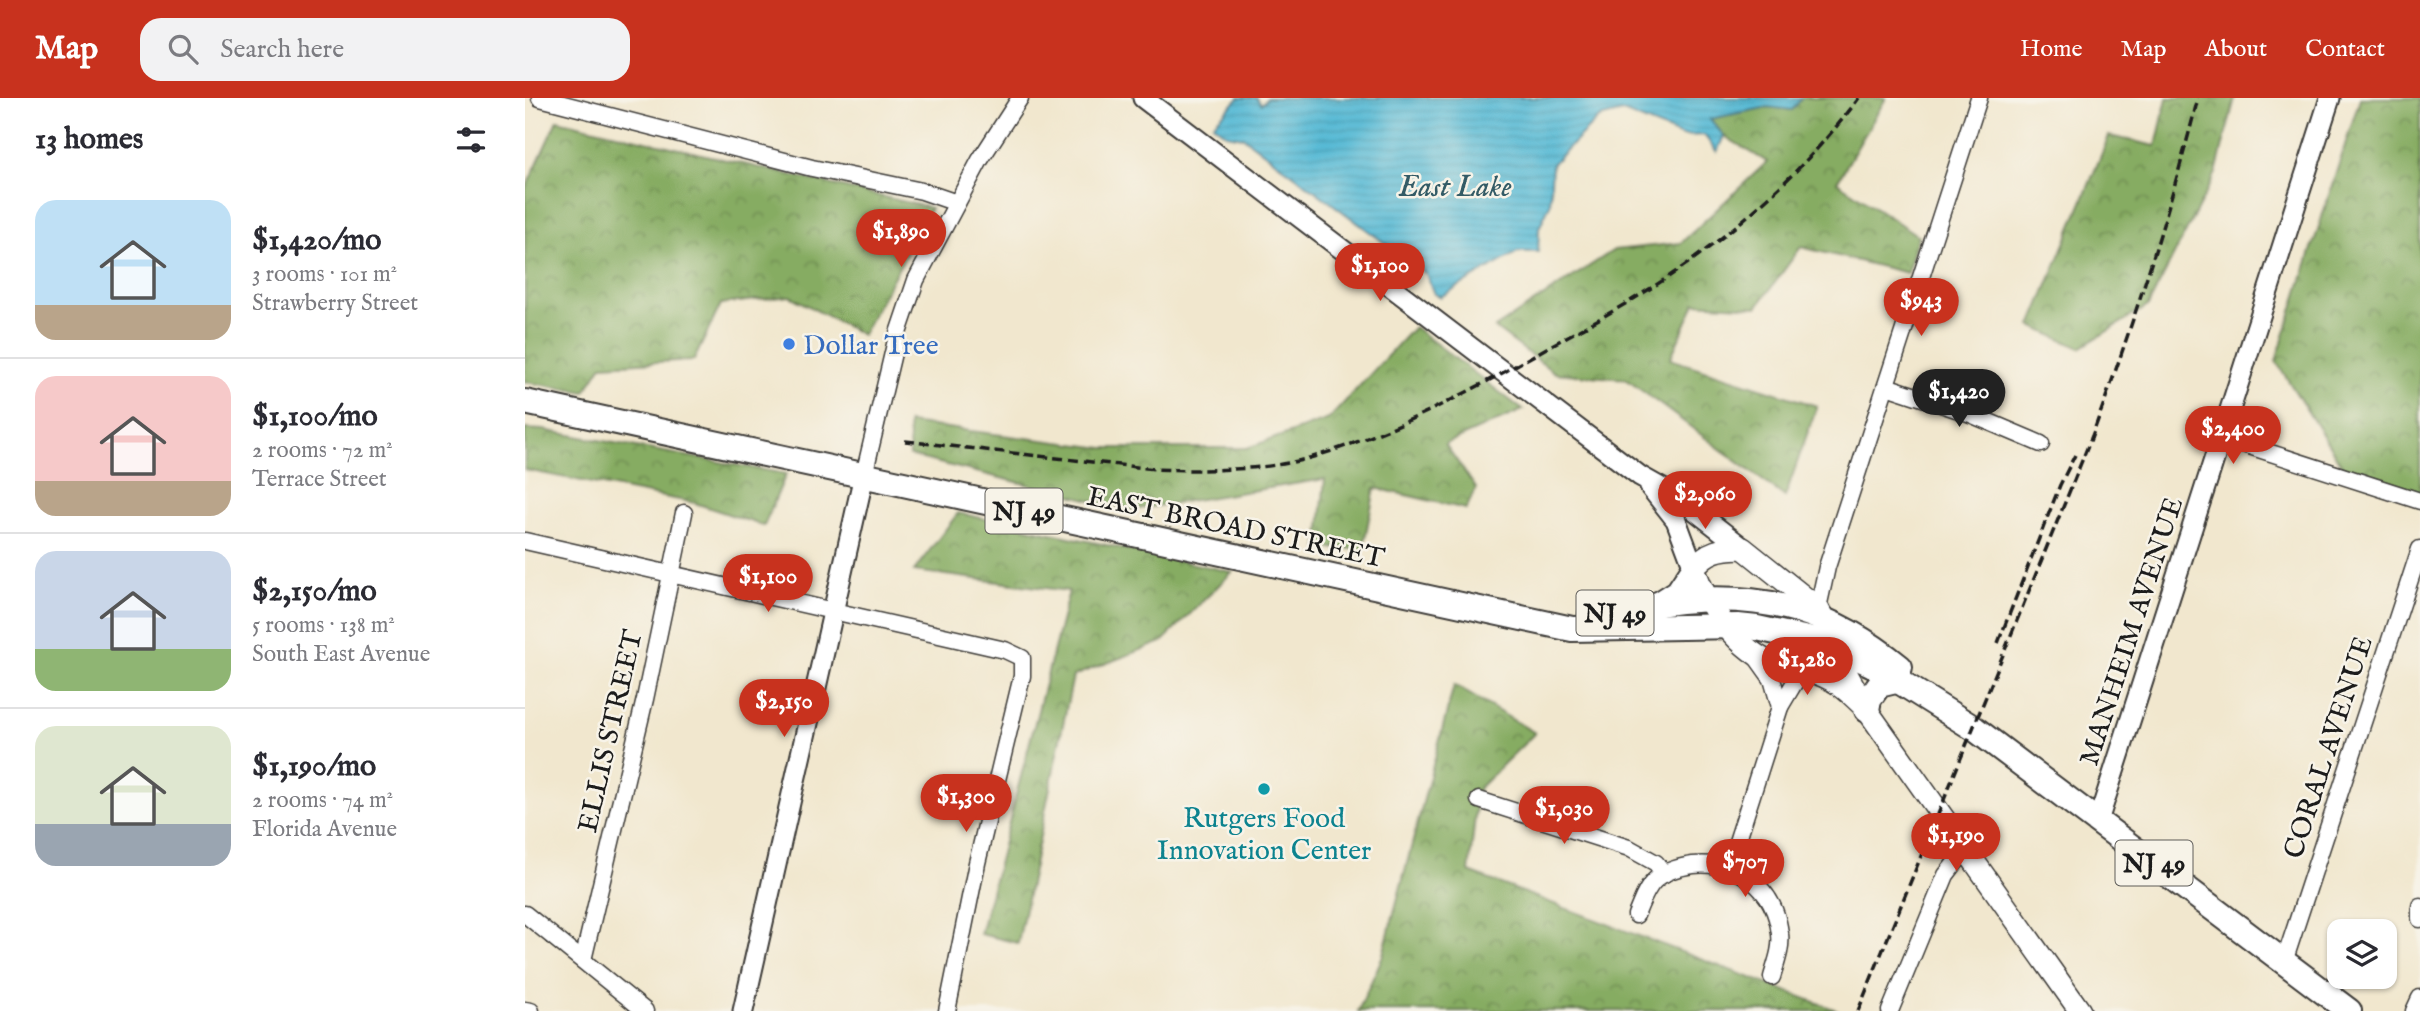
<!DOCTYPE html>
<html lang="en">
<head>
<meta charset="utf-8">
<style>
	body { margin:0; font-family:"IM FELL English",serif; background:#f2f2f3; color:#2b2b33; height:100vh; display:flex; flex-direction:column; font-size:26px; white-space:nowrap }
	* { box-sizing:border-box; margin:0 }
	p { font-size:23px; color:#7c7c81 }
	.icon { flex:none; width:38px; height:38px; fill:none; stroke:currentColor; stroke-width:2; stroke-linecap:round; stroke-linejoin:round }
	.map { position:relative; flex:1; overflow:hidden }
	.side { display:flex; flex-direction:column; background:#fff; width:525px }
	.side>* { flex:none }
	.fabs { position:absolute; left:1802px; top:821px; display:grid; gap:14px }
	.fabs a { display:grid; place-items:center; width:70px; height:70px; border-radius:14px; background:#fff; box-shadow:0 2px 5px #0004; font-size:35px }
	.price { position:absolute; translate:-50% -60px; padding:0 16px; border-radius:24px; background:#c8321e; color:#fff; font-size:23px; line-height:46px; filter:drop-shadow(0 2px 4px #0008) }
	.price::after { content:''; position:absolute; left:50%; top:42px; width:21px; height:16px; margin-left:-10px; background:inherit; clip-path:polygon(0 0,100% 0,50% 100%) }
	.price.current { background:#222; color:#fff }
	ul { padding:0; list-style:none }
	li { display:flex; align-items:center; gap:21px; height:175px; padding:0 35px }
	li+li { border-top:2px solid #e1e1e2 }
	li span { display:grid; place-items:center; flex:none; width:196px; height:140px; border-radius:21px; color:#555 }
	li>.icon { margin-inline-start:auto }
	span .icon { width:84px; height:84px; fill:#fffc; stroke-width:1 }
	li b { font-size:30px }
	h2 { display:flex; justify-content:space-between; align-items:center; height:84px; padding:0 35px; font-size:30px }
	header { display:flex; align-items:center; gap:42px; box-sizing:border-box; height:98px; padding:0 35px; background:#c8321e; color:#fff }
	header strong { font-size:33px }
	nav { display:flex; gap:38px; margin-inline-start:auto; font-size:24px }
	.search { width:490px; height:63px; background:#f2f2f3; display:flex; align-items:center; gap:18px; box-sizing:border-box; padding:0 24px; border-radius:21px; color:#7c7c81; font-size:26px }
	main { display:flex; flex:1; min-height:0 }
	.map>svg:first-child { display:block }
	.forest { fill:url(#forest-crowns); stroke:#51643f; stroke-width:2 }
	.water { fill:url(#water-rules); stroke:#396b78; stroke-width:2 }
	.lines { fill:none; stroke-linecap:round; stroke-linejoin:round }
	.minor-casing { stroke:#3c3a37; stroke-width:19 }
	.tertiary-casing { stroke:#3c3a37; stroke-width:23 }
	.secondary-casing { stroke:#3c3a37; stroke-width:24 }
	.trunk-casing { stroke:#3c3a37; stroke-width:28 }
	.minor { stroke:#fff; stroke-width:16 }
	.tertiary { stroke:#fff; stroke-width:19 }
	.secondary { stroke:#fff; stroke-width:21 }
	.trunk { stroke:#fff; stroke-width:24 }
	.rail { stroke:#1c1c1c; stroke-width:3.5; stroke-dasharray:10 5; stroke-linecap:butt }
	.shop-dot { fill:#3f7fe0; stroke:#f7f3e8; stroke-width:2.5 }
	.culture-dot { fill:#0f9aa8; stroke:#f7f3e8; stroke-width:2.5 }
	.labels { text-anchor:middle; stroke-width:5; stroke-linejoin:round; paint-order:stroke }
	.shield { fill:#f7f3e8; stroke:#5e5c59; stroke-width:2 }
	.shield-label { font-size:26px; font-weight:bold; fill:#1c1c1c }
	.shop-label { font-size:28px; fill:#366cbe; stroke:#f7f3e8; text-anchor:start }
	.street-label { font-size:28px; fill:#1c1c1c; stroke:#f7f3e8 }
	.culture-label { font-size:28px; fill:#0d838f; stroke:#f7f3e8 }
	.water-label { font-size:30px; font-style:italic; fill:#335b66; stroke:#f7f3e8 }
</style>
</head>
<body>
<header>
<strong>Map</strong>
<div class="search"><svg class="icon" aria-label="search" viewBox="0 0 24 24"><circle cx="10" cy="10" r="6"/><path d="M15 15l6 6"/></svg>Search here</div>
<nav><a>Home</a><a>Map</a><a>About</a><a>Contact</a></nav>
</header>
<main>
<section class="side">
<h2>13 homes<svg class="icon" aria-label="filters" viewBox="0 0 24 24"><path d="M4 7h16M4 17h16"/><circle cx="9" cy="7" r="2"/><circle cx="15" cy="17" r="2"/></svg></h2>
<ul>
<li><span style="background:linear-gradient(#bfe0f5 75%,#b9a48a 0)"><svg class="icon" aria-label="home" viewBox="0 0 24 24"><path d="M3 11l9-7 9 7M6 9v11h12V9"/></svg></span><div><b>$1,420/mo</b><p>3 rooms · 101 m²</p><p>Strawberry Street</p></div></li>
<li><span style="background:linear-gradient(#f6c9c9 75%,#b9a48a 0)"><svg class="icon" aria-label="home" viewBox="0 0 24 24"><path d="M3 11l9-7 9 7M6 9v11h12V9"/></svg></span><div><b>$1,100/mo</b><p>2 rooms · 72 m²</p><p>Terrace Street</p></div></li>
<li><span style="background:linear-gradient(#c9d6e8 70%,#8fb573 0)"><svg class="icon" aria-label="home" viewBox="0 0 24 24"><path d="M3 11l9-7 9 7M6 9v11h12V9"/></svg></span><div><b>$2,150/mo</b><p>5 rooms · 138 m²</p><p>South East Avenue</p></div></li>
<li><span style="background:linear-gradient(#dfe7d0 70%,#9aa5b1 0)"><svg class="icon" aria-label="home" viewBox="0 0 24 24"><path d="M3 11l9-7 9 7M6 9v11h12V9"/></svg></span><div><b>$1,190/mo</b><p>2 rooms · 74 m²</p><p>Florida Avenue</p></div></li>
</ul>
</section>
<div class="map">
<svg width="1895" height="913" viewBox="0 0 1895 913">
	<defs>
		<pattern id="forest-crowns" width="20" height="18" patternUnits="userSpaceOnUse" patternTransform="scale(1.75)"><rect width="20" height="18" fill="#86ac62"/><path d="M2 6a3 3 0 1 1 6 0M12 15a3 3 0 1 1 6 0" fill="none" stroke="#6d8b50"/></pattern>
		<pattern id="water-rules" width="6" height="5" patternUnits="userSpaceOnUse" patternTransform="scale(1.75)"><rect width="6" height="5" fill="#56bad5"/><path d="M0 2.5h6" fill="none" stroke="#4a9fb6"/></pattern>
	</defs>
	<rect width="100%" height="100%" fill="#f7f3e8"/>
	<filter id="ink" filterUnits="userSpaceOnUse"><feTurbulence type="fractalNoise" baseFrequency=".0143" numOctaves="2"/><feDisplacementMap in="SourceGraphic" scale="14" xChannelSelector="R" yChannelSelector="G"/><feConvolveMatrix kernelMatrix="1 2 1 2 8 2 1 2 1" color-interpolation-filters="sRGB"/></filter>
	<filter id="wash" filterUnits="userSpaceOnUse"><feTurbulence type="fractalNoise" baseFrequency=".00686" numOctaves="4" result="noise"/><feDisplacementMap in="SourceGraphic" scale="28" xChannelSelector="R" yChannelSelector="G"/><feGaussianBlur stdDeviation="1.57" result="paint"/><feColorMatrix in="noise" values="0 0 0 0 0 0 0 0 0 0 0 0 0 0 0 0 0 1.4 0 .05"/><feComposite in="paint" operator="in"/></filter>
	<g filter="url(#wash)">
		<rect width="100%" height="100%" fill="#f1e7ce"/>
		<g class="forest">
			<path d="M 1277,0 L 1361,0 L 1312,84 L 1393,138 L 1382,175 L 1276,149 L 1232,209 L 1170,205 L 1145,261 L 1292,308 L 1260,399 L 1101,281 L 1030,275 L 970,230 L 1089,152 L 1156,145 L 1242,64 L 1199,38 L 1185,21 L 1243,9 L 1267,12 Z"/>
			<path d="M 1642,0 L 1710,0 L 1691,75 L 1623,208 L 1555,250 L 1506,228 L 1584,38 L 1631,48 Z"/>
			<path d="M 1835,0 L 1895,0 L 1895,402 L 1824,379 L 1751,263 Z"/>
			<path d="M 32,22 L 406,110 L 337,237 L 265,198 L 196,206 L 169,262 L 77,267 L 60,294 L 0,284 L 0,92 Z"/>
			<path d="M 889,229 L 998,312 L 920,346 L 951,390 L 941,411 L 850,390 L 838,451 L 793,450 L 800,381 L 607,412 L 385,358 L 383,325 L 579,350 L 722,350 L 804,321 Z"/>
			<path d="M 0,331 L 18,332 L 261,376 L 239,428 L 170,405 L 0,372 Z"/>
			<path d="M 433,415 L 707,474 L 637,544 L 548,578 L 493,845 L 455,836 L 544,493 L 389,473 Z"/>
			<path d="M 929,587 L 1010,635 L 953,691 L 944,774 L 1314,913 L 833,913 L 857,860 Z"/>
		</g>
		<path class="water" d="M 714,0 L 732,0 L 736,6 L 742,0 L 1277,0 L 1267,12 L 1243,9 L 1185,21 L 1199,38 L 1192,54 L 1179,37 L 1157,38 L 1098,14 L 1074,20 L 1027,66 L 1025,106 L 1014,130 L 1013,154 L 993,154 L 915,199 L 909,196 L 901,176 L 718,39 L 701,36 L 688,26 Z"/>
	</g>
	<g filter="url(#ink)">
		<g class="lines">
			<g class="minor-casing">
				<g id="minor">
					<path d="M 15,0 L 287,70 L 397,93 L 432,105"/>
					<path d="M 1361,288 L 1443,315 L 1516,346"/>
					<path d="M 1696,339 L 1895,403"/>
					<path d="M 339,377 L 372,238 L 391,182 L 455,62 L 495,0"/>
					<path d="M 0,443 L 480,552 L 497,560 L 497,578 L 452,765 L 422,913"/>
					<path d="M 1293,510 L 1302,469 L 1454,0"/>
					<path d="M 1232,560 L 1247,581 L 1255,609"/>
					<path d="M 954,702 L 1104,750 L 1131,765 L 1139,776"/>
					<path d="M 1204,769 L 1255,609 L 1277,572"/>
					<path d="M 1895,808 L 1895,821"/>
					<path d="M 0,816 L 120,913"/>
					<path d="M 1111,817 C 1116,806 1120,792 1129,783 C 1139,773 1154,769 1168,767 C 1214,763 1250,790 1255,836 C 1257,850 1251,865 1247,879"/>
					<path d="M 58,862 L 120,601 L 159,415"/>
					<path d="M 1759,864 L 1895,451"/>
					<path d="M 0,912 L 6,913"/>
					<path d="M 1365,913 L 1421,777 L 1440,752"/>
					<path d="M 1889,913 L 1895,900"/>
				</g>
			</g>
			<g class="tertiary-casing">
				<g id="tertiary">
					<path d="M 618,0 L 1115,378 L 1154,400 L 1218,450"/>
					<path d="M 1125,389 L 1151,422 L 1169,470"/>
					<path d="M 1573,723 L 1805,0"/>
					<path d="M 218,913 L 339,377"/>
				</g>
			</g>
			<g class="secondary-casing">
				<path id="secondary" d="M 1342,612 C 1321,591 1309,579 1279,572 C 1270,570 1261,570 1252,567 C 1212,553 1182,508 1169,470 C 1183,451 1197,451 1218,450 L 1293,510 L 1298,520 L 1301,545 L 1316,565 L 1342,612 L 1555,913"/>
			</g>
			<g class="trunk-casing">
				<g id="trunk">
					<path d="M 0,304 L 1047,531 L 1213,528 L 1232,530 L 1301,545 L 1348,567 L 1450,631 L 1824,913"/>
					<path d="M 1134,506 L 1153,494 L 1169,470"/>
					<path d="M 1066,517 C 1096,515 1125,506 1156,503 C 1243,495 1308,514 1375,569"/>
					<path d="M 1342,612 L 1344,601 L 1354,587 L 1375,582"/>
				</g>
			</g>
			<use href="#minor" class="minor"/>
			<use href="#tertiary" class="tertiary"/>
			<use href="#secondary" class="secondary"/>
			<use href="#trunk" class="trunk"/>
			<g class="rail">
				<path d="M 380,343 L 630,371 C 679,373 741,373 788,359 C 869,334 945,294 1018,252 C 1061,228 1105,205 1146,177 C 1214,131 1285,66 1334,0"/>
				<path d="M 1473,545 L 1535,387 L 1550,357"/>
				<path d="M 1333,913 L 1567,338 C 1608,227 1644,115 1673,0"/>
			</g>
		</g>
	</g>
	<circle class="shop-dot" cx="264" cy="246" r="7"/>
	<circle class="culture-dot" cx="739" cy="691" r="7"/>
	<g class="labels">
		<g class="shield">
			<rect x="460.5" y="390.5" width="77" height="45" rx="5"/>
			<rect x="1051.5" y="492.5" width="77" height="45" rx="5"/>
			<rect x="1590.5" y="742.5" width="77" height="45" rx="5"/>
		</g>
		<g class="shield-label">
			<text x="499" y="422">NJ 49</text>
			<text x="1090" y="524">NJ 49</text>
			<text x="1629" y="774">NJ 49</text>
		</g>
		<g class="shop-label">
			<text x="278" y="256">Dollar Tree</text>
		</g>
		<g class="street-label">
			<text transform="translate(711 428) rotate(12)" y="10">EAST BROAD STREET</text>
			<text transform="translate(1605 533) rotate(-72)" y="10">MANHEIM AVENUE</text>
			<text transform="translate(84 633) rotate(-77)" y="10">ELLIS STREET</text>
			<text transform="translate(1802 649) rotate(-72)" y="10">CORAL AVENUE</text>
		</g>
		<g class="culture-label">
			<text x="739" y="729">Rutgers Food<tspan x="739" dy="32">Innovation Center</tspan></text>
		</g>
		<g class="water-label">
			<text x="930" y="98">East Lake</text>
		</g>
	</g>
</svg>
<div class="fabs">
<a><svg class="icon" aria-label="layers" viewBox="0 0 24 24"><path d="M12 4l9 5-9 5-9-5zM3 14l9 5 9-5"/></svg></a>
</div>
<b class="price" style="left:376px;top:171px">$1,890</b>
<b class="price" style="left:855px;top:205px">$1,100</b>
<b class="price" style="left:1396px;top:240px">$943</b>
<b class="price current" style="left:1434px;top:331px">$1,420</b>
<b class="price" style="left:1708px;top:368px">$2,400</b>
<b class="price" style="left:1180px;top:433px">$2,060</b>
<b class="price" style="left:243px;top:516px">$1,100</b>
<b class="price" style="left:1282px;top:599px">$1,280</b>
<b class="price" style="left:259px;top:641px">$2,150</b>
<b class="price" style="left:441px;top:736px">$1,300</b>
<b class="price" style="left:1039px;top:748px">$1,030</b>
<b class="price" style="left:1431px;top:775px">$1,190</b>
<b class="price" style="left:1220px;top:801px">$707</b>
</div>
</main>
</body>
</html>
